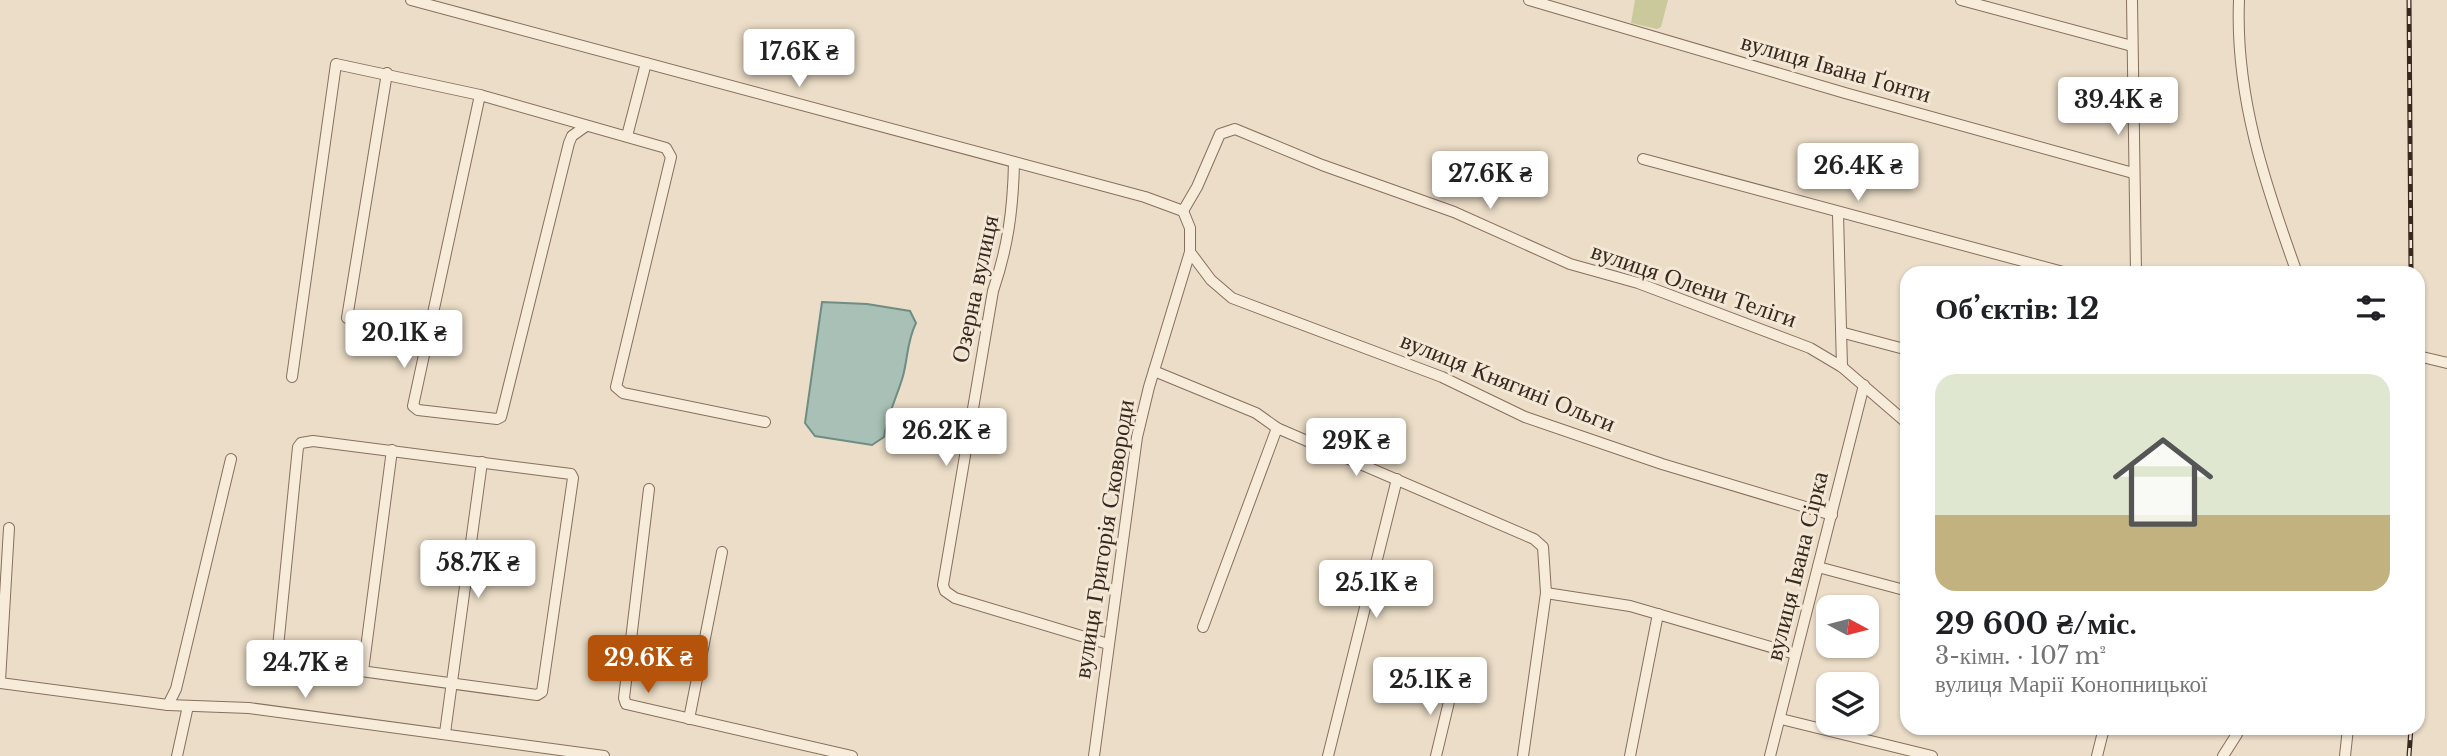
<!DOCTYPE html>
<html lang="uk">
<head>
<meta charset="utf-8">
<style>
	body { margin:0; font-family:"Libre Baskerville",serif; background:#f6f6f6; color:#202124; height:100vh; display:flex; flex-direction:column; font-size:26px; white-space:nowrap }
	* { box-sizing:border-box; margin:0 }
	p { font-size:23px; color:#757577 }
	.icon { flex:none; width:38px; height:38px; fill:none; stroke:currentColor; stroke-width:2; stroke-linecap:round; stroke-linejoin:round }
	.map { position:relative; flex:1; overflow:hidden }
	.side { position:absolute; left:1900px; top:266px; width:525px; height:469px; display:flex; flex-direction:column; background:#fff; border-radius:21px; box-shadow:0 2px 5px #0004 }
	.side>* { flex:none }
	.needle { width:46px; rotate:97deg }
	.controls { position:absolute; left:1816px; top:595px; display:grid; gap:14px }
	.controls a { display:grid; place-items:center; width:63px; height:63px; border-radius:14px; background:#fff; box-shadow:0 2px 5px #0004; font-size:35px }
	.price { position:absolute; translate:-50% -60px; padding:0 16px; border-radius:7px; background:#fff; color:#222; font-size:23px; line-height:46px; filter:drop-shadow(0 2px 4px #0008) }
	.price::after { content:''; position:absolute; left:50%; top:42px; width:21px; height:16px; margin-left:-10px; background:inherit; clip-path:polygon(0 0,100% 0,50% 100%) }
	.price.current { background:#b45309; color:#fff }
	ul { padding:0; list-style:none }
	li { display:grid; align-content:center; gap:14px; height:371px; padding:0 35px }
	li+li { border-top:2px solid #e0e0e0 }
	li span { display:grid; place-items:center; height:217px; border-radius:21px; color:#555 }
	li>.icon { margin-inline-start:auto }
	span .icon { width:126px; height:126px; fill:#fffc; stroke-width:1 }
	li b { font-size:30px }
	h2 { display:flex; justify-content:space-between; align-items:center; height:84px; padding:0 35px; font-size:30px }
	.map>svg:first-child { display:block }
	.green { fill:#c9c99c }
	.water { fill:#a8c0b6; stroke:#6f8d83; stroke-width:2 }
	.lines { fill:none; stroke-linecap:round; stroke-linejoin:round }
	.minor-casing { stroke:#866f5e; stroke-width:12 }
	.minor { stroke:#f7ebda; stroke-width:10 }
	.rail-casing { stroke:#372920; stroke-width:5 }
	.rail { stroke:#f3e8d6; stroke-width:2.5; stroke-dasharray:8; stroke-linecap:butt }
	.labels { text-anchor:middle; stroke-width:6; stroke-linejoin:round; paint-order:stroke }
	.street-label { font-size:24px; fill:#372920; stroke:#f3e8d6 }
</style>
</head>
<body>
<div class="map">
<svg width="2447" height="756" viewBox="0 0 2447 756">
	<rect width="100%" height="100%" fill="#ebddc7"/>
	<path class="green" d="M 1635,0 L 1668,0 L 1661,27 L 1657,29 L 1631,23 Z"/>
	<path class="water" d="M 822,302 L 867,304 L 910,311 L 916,323 C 907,341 908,357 903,376 C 897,397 887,415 884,437 L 872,445 L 815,436 L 805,423 Z"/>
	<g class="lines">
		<g class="minor-casing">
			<g id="minor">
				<path d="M 411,0 L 1145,197 L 1183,211"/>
				<path d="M 1529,0 L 1845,93 L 2133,173"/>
				<path d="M 1961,0 L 2132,46"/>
				<path d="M 2132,0 L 2136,273"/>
				<path d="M 2239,0 C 2235,96 2265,184 2297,273"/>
				<path d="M 586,126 L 572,136 L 569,143 L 501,417 L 497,419 L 418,410 L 413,406 L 480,95 L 666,148 L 671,157 L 616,387 L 623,393 L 765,422"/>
				<path d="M 627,136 L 646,63"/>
				<path d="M 1643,159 L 2067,273"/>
				<path d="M 1014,163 C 1013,209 1008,247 993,291 L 943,585 L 945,591 L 955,598 L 1108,644"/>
				<path d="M 1183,211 L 1197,187 L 1220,134 L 1235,129 L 1322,165 L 1454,212 L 1570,264 L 1638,283 L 1810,348 L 1842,367 L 1908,424"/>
				<path d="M 1838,214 L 1842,367"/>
				<path d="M 1190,252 L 1211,280 L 1232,298 L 1442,377 L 1525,417 L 1662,464 L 1832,515"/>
				<path d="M 347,318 L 387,73"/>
				<path d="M 1844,333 L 1908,350"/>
				<path d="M 2418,356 L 2447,363"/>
				<path d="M 1154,371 L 1256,413 L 1277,428 L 1534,539 L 1543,547 L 1546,593 L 1523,756"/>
				<path d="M 292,377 L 336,64 L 480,95"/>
				<path d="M 313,441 L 571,474 L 573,478 L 542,692 L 537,695 L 302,663 L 277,657 L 298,447 L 301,443 Z"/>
				<path d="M 649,489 L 624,698 L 626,704 L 852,756"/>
				<path d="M 1818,567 L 1908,591"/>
				<path d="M 1546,593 L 1630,606 L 1795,654"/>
				<path d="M 1203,627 L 1277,428"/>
				<path d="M 363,671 L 392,450"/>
				<path d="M 0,681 L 9,528"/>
				<path d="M 0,683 L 168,705 L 249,708 L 604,756"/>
				<path d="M 168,705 L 176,689 L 231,459"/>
				<path d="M 689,719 L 722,552"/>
				<path d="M 1781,719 L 1932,756"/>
				<path d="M 445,733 L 482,462"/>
				<path d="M 177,756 L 188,706"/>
				<path d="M 1094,756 L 1137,437 L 1149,387 L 1190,252 L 1190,228 L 1183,211"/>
				<path d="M 1328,756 L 1397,479"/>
				<path d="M 1436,756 L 1453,685"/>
				<path d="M 1630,756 L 1658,614"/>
				<path d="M 1770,756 L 1864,385"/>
				<path d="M 2097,756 L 2104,728"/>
				<path d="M 2223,756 L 2237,734 L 2236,728"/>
				<path d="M 2345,756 L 2348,728"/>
			</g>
		</g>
		<use href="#minor" class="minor"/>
		<g class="rail-casing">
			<g id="rail">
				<path d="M 2409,0 L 2411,273"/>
				<path d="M 2409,756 L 2411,728"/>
			</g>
		</g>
		<use href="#rail" class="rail"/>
	</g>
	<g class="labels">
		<g class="street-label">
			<text transform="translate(1836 68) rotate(16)" y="8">вулиця Івана Ґонти</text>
			<text transform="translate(1694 285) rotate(19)" y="8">вулиця Олени Теліги</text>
			<text transform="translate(975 289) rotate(-78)" y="8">Озерна вулиця</text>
			<text transform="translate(1508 382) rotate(22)" y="8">вулиця Княгині Ольги</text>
			<text transform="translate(1104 539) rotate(-81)" y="8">вулиця Григорія Сковороди</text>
			<text transform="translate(1797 566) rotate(-76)" y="8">вулиця Івана Сірка</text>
		</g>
	</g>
</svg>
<div class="controls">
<a><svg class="needle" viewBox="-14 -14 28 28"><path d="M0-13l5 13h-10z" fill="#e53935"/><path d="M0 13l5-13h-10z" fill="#757577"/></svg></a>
<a><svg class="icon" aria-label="layers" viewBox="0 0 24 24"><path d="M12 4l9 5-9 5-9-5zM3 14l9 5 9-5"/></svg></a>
</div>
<b class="price" style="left:799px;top:89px">17.6K ₴</b>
<b class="price" style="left:2118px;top:137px">39.4K ₴</b>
<b class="price" style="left:1858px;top:203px">26.4K ₴</b>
<b class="price" style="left:1490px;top:211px">27.6K ₴</b>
<b class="price" style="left:404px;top:370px">20.1K ₴</b>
<b class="price" style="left:946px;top:468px">26.2K ₴</b>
<b class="price" style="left:1356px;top:478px">29K ₴</b>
<b class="price" style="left:478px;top:600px">58.7K ₴</b>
<b class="price" style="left:1376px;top:620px">25.1K ₴</b>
<b class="price current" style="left:648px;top:695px">29.6K ₴</b>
<b class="price" style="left:305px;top:700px">24.7K ₴</b>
<b class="price" style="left:1430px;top:717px">25.1K ₴</b>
<section class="side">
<h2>Об’єктів: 12<svg class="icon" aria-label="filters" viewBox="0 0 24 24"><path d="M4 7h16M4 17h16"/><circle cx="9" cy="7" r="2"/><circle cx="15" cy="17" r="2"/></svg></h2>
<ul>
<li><span style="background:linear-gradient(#dfe7d0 65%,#c2b280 0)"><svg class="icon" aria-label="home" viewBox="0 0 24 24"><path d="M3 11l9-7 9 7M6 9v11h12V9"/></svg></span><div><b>29 600 ₴/міс.</b><p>3-кімн. · 107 m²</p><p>вулиця Марії Конопницької</p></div></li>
</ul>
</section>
</div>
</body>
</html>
